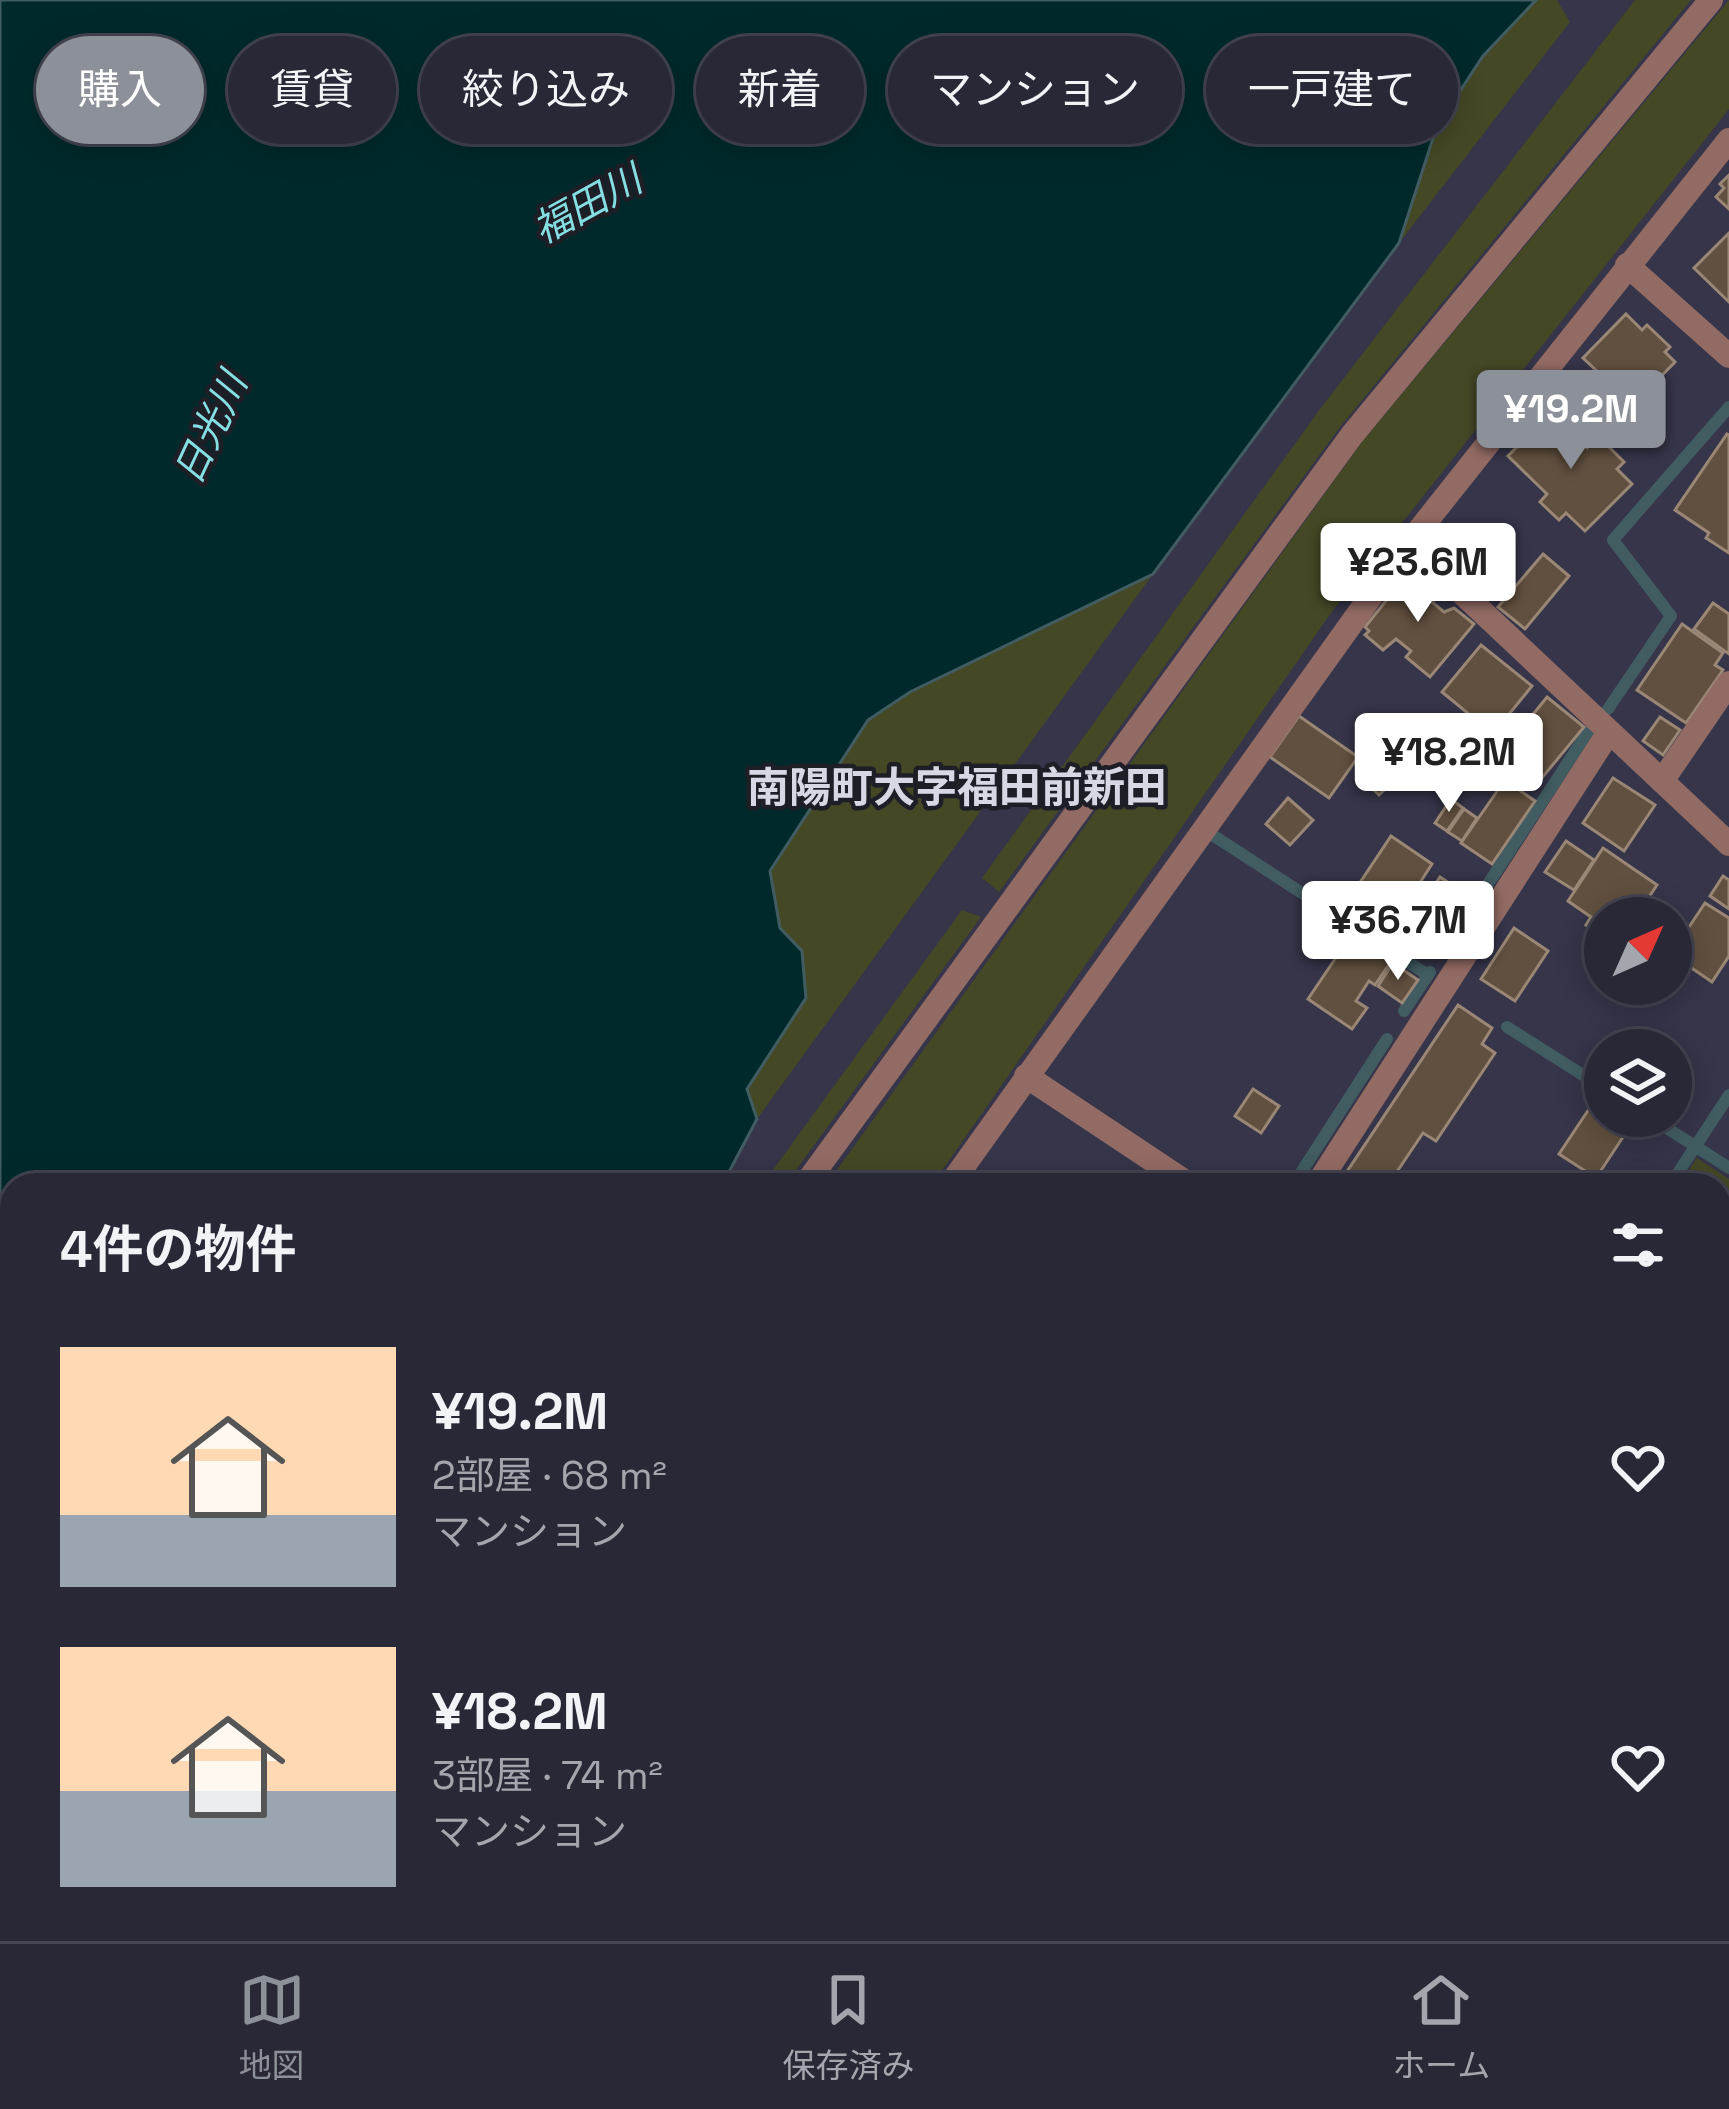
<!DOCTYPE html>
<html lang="ja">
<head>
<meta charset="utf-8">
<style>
	body { margin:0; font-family:"Space Grotesk","Noto Sans JP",sans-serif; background:#343442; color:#f1f3f6; height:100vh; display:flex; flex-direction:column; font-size:45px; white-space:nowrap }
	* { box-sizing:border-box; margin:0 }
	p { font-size:39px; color:#a5a6ad }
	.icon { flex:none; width:66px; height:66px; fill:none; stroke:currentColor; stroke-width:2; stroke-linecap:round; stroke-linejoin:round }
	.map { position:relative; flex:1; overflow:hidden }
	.details { position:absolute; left:0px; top:1173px; width:1731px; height:768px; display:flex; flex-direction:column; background:#282837; border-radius:36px 36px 0 0; box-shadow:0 6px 30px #0003,0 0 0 3px #444452 }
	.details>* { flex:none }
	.guide { position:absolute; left:36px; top:36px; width:1659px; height:108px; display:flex; gap:24px }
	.needle { width:78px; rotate:45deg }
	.tools { position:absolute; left:1584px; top:897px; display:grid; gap:24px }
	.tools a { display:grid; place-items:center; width:108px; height:108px; border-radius:50%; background:#282837; box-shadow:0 6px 30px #0003,0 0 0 3px #444452; font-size:60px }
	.price { position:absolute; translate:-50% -102px; padding:0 27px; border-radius:12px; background:#fff; color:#222; font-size:39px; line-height:78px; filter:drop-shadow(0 3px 6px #0008) }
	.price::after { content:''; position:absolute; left:50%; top:72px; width:36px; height:27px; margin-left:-18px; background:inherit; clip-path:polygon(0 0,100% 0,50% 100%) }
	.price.current { background:#8c9099; color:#fff }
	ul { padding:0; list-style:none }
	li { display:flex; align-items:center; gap:36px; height:300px; padding:0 60px }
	li span { display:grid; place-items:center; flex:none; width:336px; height:240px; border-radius:0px; color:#555 }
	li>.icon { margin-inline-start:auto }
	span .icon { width:144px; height:144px; fill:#fffc; stroke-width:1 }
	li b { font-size:51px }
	h2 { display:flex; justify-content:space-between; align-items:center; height:144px; padding:0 60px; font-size:51px }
	.tag { padding:0 42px; border-radius:54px; background:#282837; box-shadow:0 6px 30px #0003,0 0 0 3px #444452; font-size:42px; line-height:108px }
	.tag.current { background:#8c9099; color:#fff }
	.tab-bar { display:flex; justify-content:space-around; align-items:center; height:168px; border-top:3px solid #444452; background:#282837; font-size:33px; color:#a5a6ad }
	.tab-bar a { display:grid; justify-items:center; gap:6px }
	.tab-bar .current { color:#8c9099 }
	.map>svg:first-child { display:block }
	.industrial { fill:#4d393f }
	.green { fill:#444825 }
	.water { fill:#00292b; stroke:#415d62; stroke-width:3 }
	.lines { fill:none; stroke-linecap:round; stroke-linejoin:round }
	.stream { stroke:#415d62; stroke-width:12 }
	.building { fill:#61503f; stroke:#9a8775; stroke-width:3 }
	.street { stroke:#936b65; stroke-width:24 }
	.labels { text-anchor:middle; stroke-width:9; stroke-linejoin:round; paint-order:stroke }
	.water-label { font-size:39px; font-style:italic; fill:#85dfe2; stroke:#1e1e27 }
	.quarter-label { font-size:42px; font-weight:bold; fill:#d8d7e4; stroke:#1e1e27 }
</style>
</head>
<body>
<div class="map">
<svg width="1729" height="1941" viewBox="0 0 1729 1941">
	<rect width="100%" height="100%" fill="#363549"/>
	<g class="industrial">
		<path d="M 424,1929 L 798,1929 L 790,1941 L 417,1941 Z"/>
		<path d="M 848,1929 L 1160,1929 L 1179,1941 L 840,1941 Z"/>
		<path d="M 1228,1929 L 1458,1929 L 1451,1941 L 1246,1941 Z"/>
	</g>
	<g class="green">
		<path d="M 1536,0 L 1557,0 L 1570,22 L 1399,243 L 1437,126 L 1483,56 Z"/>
		<path d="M 1635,0 L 1691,0 L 1340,427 L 999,892 L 982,878 L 1320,409 Z"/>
		<path d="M 1729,0 L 1729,109 L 1331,613 L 932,1185 L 826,1185 L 1362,442 Z"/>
		<path d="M 1153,574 L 757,1119 L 747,1089 L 806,998 L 802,951 L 780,928 L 770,872 L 868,720 L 910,692 Z"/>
		<path d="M 962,910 L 981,917 L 785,1185 L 762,1185 Z"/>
		<path d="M 1697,1158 L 1729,1179 L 1729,1338 L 1719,1354 L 1719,1185 L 1679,1185 Z"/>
	</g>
	<path class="water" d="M 0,0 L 1536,0 L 1483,56 L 1437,126 L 1399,243 L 1153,574 L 910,692 L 868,720 L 770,871 L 780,928 L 802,951 L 806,998 L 747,1089 L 757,1119 L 722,1185 L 12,1185 L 12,1929 L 232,1929 L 224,1941 L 0,1941 Z"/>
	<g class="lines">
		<g class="stream">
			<path d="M 1608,709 L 1671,616 L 1613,540 L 1729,407"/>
			<path d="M 1211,834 L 1428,975"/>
			<path d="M 1444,951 L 1588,732"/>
			<path d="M 1404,1011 L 1430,972"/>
			<path d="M 1507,1027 L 1605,1089"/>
			<path d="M 1648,1116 L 1729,1168"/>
			<path d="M 1293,1185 L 1387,1039"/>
			<path d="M 1670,1185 L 1729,1095"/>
			<path d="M 1719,1872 L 1729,1857"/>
			<path d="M 1724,1904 L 1729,1908"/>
			<path d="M 622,1929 L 640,1941"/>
			<path d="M 382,1941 L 388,1929"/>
			<path d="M 798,1941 L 806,1929"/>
			<path d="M 1673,1941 L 1681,1929"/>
		</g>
	</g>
	<g class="building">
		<path d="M 1729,175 L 1729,209 L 1716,197 L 1724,188 L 1720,184 Z"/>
		<path d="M 1729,233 L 1729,302 L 1694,268 Z"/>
		<path d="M 1626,314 L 1642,330 L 1647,325 L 1670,347 L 1665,352 L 1675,362 L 1632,406 L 1597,378 L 1600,374 L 1583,358 Z"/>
		<path d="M 1600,397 L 1626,423 L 1613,437 L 1586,411 Z"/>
		<path d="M 1550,413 L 1587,448 L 1598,436 L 1624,462 L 1617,469 L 1632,484 L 1585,531 L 1566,513 L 1559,520 L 1540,502 L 1547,494 L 1508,456 Z"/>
		<path d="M 1727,434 L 1729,435 L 1729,553 L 1706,538 L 1709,533 L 1675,510 Z"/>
		<path d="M 1543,554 L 1569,576 L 1525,629 L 1498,607 Z"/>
		<path d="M 1410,571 L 1439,594 L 1432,602 L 1444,612 L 1454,608 L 1474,624 L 1430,677 L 1406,657 L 1411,651 L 1396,639 L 1383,650 L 1365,635 L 1369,631 L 1365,627 Z"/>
		<path d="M 1713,603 L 1729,614 L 1729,654 L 1694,629 Z"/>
		<path d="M 1682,624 L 1723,653 L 1715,665 L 1723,670 L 1686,723 L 1637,690 Z"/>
		<path d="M 1481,645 L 1532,686 L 1493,734 L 1442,692 Z"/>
		<path d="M 1547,697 L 1584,727 L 1541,779 L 1513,757 L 1510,761 L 1501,754 Z"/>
		<path d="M 1299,716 L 1358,757 L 1329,798 L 1270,757 Z"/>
		<path d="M 1660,717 L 1680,730 L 1663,755 L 1643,741 Z"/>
		<path d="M 1364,767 L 1386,788 L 1379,795 L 1357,774 Z"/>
		<path d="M 1613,778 L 1655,805 L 1624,851 L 1583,823 Z"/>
		<path d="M 1505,780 L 1535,801 L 1492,864 L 1461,843 Z"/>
		<path d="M 1288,798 L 1313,820 L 1290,845 L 1266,824 Z"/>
		<path d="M 1451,799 L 1463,808 L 1447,831 L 1435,823 Z"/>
		<path d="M 1464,809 L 1477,818 L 1462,841 L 1448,832 Z"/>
		<path d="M 1391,836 L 1432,864 L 1399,915 L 1357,887 Z"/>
		<path d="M 1566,841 L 1594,860 L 1574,890 L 1545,872 Z"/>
		<path d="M 1603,848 L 1657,885 L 1635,918 L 1605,918 L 1601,935 L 1586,925 L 1591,917 L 1568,901 Z"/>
		<path d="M 1723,876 L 1729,880 L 1729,909 L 1710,896 Z"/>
		<path d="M 1440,877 L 1467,895 L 1449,922 L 1422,904 Z"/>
		<path d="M 1705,903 L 1729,918 L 1729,956 L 1712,982 L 1671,954 Z"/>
		<path d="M 1514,928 L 1548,951 L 1515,1001 L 1481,979 Z"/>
		<path d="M 1352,934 L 1392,960 L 1375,985 L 1369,981 L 1356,1001 L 1367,1008 L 1352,1029 L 1308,999 Z"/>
		<path d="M 1393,963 L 1418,980 L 1402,1003 L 1378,986 Z"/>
		<path d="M 1458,1005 L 1492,1028 L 1482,1044 L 1495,1053 L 1436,1141 L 1423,1133 L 1388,1185 L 1338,1185 Z"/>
		<path d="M 1253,1089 L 1279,1106 L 1261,1133 L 1235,1116 Z"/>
		<path d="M 1591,1106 L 1627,1131 L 1596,1178 L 1559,1154 Z"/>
		<path d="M 431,1929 L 449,1929 L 458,1936 L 455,1941 L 436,1941 L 427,1935 Z"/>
		<path d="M 489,1929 L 598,1929 L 615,1941 L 506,1941 Z"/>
		<path d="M 731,1929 L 758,1929 L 767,1936 L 764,1941 L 748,1941 Z"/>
		<path d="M 901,1929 L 940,1929 L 932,1941 L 893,1941 Z"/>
		<path d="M 940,1929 L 994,1929 L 1012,1941 L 932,1941 Z"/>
		<path d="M 1028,1929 L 1066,1929 L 1058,1941 L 1021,1941 Z"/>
		<path d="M 1074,1929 L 1104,1929 L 1096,1941 L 1066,1941 Z"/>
		<path d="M 1400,1929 L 1451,1929 L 1443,1941 L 1418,1941 Z"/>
	</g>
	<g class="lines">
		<g class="street">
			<path d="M 1627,265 L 1729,356"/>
			<path d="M 1409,543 L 1729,844"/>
			<path d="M 1662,781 L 1729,683"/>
			<path d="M 1026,1076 L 1190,1185"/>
			<path d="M 805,1185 L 1352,435 L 1711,0"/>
			<path d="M 950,1185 L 1409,543 L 1729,140"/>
			<path d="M 1317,1185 L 1609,732"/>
			<path d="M 1719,1533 L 1729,1539"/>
			<path d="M 1719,1833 L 1729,1818"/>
			<path d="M 1194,1929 L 1212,1941"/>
			<path d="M 299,1941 L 307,1929"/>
			<path d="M 399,1941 L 406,1929"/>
			<path d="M 817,1941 L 825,1929"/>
			<path d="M 1647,1941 L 1655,1929"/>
		</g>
	</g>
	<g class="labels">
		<g class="water-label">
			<text transform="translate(587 204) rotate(-29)" y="14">福田川</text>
			<text transform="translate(210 428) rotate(-65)" y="14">日光川</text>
		</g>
		<g class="quarter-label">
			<text x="957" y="802">南陽町大字福田前新田</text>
		</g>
	</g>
</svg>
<div class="tools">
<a><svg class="needle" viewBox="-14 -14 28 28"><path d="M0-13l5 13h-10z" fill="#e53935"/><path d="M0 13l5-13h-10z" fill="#a5a6ad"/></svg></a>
<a><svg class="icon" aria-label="layers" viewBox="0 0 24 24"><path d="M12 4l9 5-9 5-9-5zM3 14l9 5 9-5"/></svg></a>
</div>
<b class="price current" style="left:1571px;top:472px">¥19.2M</b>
<b class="price" style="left:1418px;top:625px">¥23.6M</b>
<b class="price" style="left:1449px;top:815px">¥18.2M</b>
<b class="price" style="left:1398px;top:983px">¥36.7M</b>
<div class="guide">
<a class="tag current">購入</a>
<a class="tag">賃貸</a>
<a class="tag">絞り込み</a>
<a class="tag">新着</a>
<a class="tag">マンション</a>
<a class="tag">一戸建て</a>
</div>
<section class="details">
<h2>4件の物件<svg class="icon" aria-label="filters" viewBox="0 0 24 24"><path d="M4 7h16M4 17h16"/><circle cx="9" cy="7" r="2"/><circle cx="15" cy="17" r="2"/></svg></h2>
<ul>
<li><span style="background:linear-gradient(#ffd9b3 70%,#9aa5b1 0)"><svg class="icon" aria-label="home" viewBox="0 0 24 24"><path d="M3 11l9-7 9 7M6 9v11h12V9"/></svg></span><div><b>¥19.2M</b><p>2部屋 · 68 m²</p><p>マンション</p></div><svg class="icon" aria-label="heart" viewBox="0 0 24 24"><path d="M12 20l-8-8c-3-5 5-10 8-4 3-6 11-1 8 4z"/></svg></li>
<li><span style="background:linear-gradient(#ffd9b3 60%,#9aa5b1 0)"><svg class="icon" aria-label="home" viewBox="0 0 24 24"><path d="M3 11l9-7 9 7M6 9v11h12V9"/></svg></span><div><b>¥18.2M</b><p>3部屋 · 74 m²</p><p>マンション</p></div><svg class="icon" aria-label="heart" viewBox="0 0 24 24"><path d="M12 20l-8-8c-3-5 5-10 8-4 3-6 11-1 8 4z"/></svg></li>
</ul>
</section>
</div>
<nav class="tab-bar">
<a class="current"><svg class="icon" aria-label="map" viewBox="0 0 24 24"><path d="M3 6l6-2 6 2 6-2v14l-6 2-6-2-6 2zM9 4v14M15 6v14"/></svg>地図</a>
<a><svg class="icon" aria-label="saved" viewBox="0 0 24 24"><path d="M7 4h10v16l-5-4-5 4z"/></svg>保存済み</a>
<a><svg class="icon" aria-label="home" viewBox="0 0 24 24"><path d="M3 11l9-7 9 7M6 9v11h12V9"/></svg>ホーム</a>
</nav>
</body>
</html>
